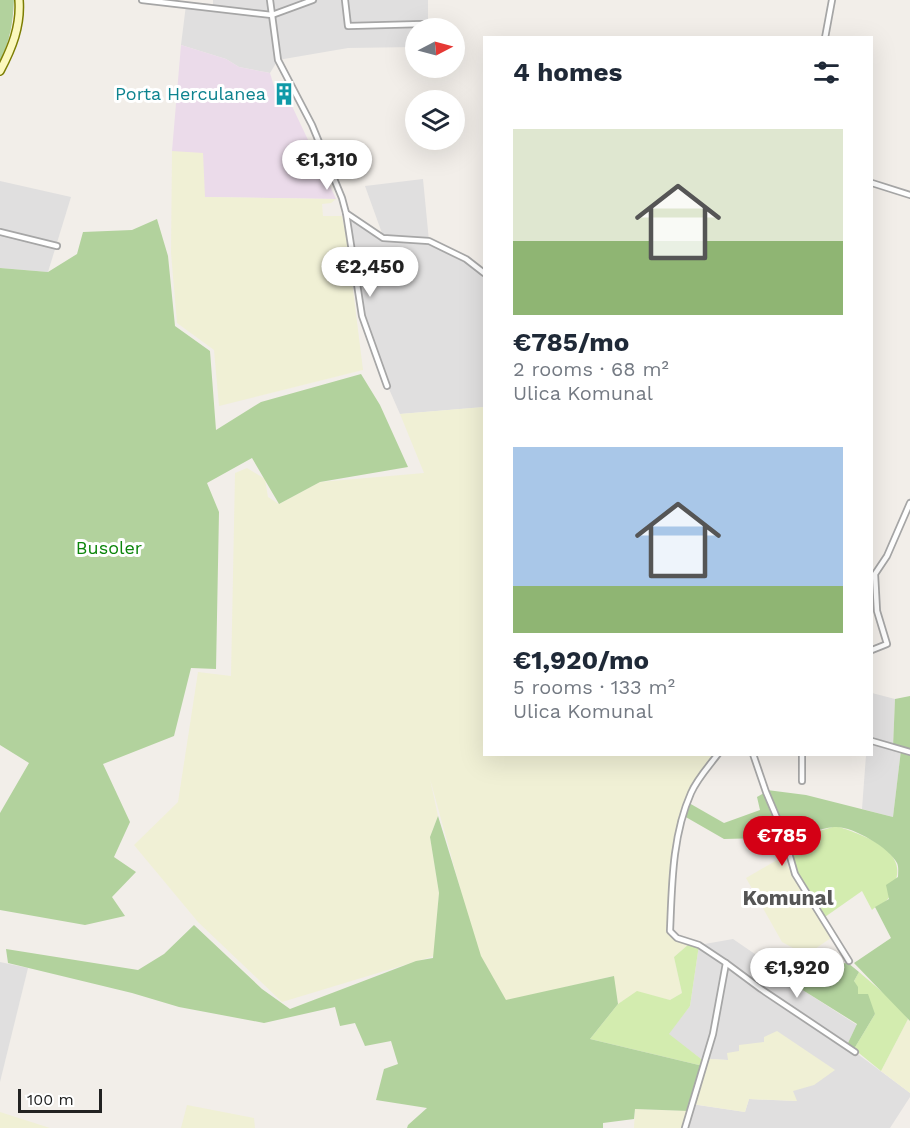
<!DOCTYPE html>
<html lang="en">
<head>
<meta charset="utf-8">
<style>
	body { margin:0; font-family:"Work Sans",sans-serif; background:#f2f2f3; color:#1f2937; height:100vh; display:flex; flex-direction:column; font-size:22px; white-space:nowrap }
	* { box-sizing:border-box; margin:0 }
	p { font-size:20px; color:#747a83 }
	.icon { flex:none; width:33px; height:33px; fill:none; stroke:currentColor; stroke-width:2; stroke-linecap:round; stroke-linejoin:round }
	.map { position:relative; flex:1; overflow:hidden }
	.sheet { position:absolute; left:483px; top:36px; width:390px; height:720px; display:flex; flex-direction:column; background:#fff; border-radius:0px; box-shadow:0 6px 24px #0002 }
	.sheet>* { flex:none }
	.needle { width:39px; rotate:84deg }
	.buttons { position:absolute; left:405px; top:18px; display:grid; gap:12px }
	.buttons a { display:grid; place-items:center; width:60px; height:60px; border-radius:50%; background:#fff; box-shadow:0 6px 24px #0002; font-size:30px }
	.scale { position:absolute; left:18px; bottom:15px; width:84px; box-sizing:border-box; padding-left:6px; border:3px solid #222; border-top:0; font-size:16px; line-height:21px; white-space:nowrap; color:#222; -webkit-text-stroke:4px #fff; paint-order:stroke }
	.price { position:absolute; translate:-50% -51px; padding:0 14px; border-radius:21px; background:#fff; color:#222; font-size:20px; line-height:39px; filter:drop-shadow(0 2px 3px #0008) }
	.price::after { content:''; position:absolute; left:50%; top:36px; width:18px; height:14px; margin-left:-9px; background:inherit; clip-path:polygon(0 0,100% 0,50% 100%) }
	.price.active { background:#d40015; color:#fff }
	ul { padding:0; list-style:none }
	li { display:grid; align-content:center; gap:12px; height:318px; padding:0 30px }
	li span { display:grid; place-items:center; height:186px; border-radius:0px; color:#555 }
	li>.icon { margin-inline-start:auto }
	span .icon { width:108px; height:108px; fill:#fffc; stroke-width:1 }
	li b { font-size:26px }
	h2 { display:flex; justify-content:space-between; align-items:center; height:72px; padding:0 30px; font-size:26px }
	.map>svg:first-child { display:block }
	.residential { fill:#e0dfdf }
	.industrial { fill:#ebdbea }
	.farmland { fill:#f0f0d5 }
	.grass { fill:#d3ecaf }
	.forest { fill:#b2d29d }
	.lines { fill:none; stroke-linecap:round; stroke-linejoin:round }
	.minor-casing { stroke:#a6a6a6; stroke-width:8 }
	.secondary-casing { stroke:#7d7e03; stroke-width:10 }
	.minor { stroke:#fff; stroke-width:4.5 }
	.secondary { stroke:#fbf8be; stroke-width:7 }
	.labels { text-anchor:middle; stroke-width:6; stroke-linejoin:round; paint-order:stroke }
	.culture-label { font-size:18px; fill:#0d838f; stroke:#fff; text-anchor:end }
	.park-label { font-size:18px; fill:#0c850a; stroke:#fff }
	.quarter-label { font-size:21px; font-weight:bold; fill:#555; stroke:#fff }
</style>
</head>
<body>
<div class="map">
<svg width="910" height="1128" viewBox="0 0 910 1128">
	<rect width="100%" height="100%" fill="#f2eee9"/>
	<g class="residential">
		<path d="M 213,0 L 428,0 L 428,28 L 416,28 L 415,47 L 348,48 L 278,60 L 270,73 L 239,67 L 226,59 L 181,45 L 186,5 L 213,8 Z"/>
		<path d="M 423,179 L 429,241 L 466,259 L 484,274 L 484,407 L 400,414 L 375,357 L 362,316 L 346,213 L 383,236 L 365,186 Z"/>
		<path d="M 0,181 L 71,197 L 48,272 L 0,268 Z"/>
		<path d="M 872,693 L 895,699 L 893,747 L 901,750 L 893,817 L 862,809 L 866,755 L 872,754 Z"/>
		<path d="M 733,939 L 765,961 L 814,965 L 801,989 L 857,1025 L 848,1043 L 855,1052 L 910,1093 L 910,1097 L 890,1128 L 682,1128 L 687,1111 L 690,1111 L 691,1104 L 745,1112 L 749,1099 L 796,1101 L 792,1091 L 764,1042 L 740,1051 L 728,1060 L 709,1059 L 705,1062 L 668,1034 L 690,1006 L 699,945 Z"/>
		<path d="M 0,962 L 28,968 L 0,1082 Z"/>
	</g>
	<path class="industrial" d="M 181,45 L 226,59 L 239,67 L 270,73 L 279,103 L 291,104 L 336,199 L 204,197 L 172,151 Z"/>
	<g class="farmland">
		<path d="M 172,151 L 203,153 L 205,197 L 336,199 L 331,203 L 322,204 L 323,216 L 342,216 L 347,241 L 363,370 L 219,406 L 214,350 L 177,323 L 171,253 Z"/>
		<path d="M 484,407 L 484,754 L 718,755 L 692,791 L 684,816 L 673,873 L 670,930 L 689,944 L 674,957 L 682,993 L 670,1000 L 637,992 L 618,1004 L 613,976 L 506,1001 L 477,950 L 430,779 L 438,816 L 430,837 L 439,893 L 434,956 L 282,1002 L 198,922 L 134,845 L 178,802 L 198,672 L 231,676 L 235,473 L 247,468 L 265,479 L 268,497 L 279,504 L 320,482 L 424,473 L 400,414 Z"/>
		<path d="M 782,857 L 831,938 L 806,955 L 782,942 L 746,878 Z"/>
		<path d="M 908,1019 L 910,1021 L 910,1093 L 881,1071 Z"/>
		<path d="M 777,1031 L 835,1070 L 814,1085 L 793,1091 L 797,1101 L 749,1099 L 745,1112 L 692,1104 L 705,1062 L 709,1059 L 728,1060 L 727,1053 L 739,1051 L 739,1045 L 764,1042 L 764,1037 Z"/>
		<path d="M 187,1105 L 254,1118 L 255,1128 L 181,1128 Z"/>
		<path d="M 635,1109 L 687,1111 L 682,1128 L 634,1128 Z"/>
		<path d="M 0,1112 L 50,1128 L 0,1128 Z"/>
	</g>
	<g class="grass">
		<path d="M 836,826 C 860,834 909,849 895,883 C 893,888 891,896 887,900 C 883,904 876,906 872,910 L 862,891 L 822,919 L 795,874 L 783,832 L 785,831 L 790,842 L 806,835 Z"/>
		<path d="M 689,944 L 699,945 L 690,1006 L 669,1034 L 705,1062 L 703,1066 L 590,1039 L 618,1004 L 637,991 L 670,1000 L 682,993 L 674,957 Z"/>
		<path d="M 859,972 L 894,1002 L 908,1019 L 881,1071 L 854,1049 L 875,1014 L 858,994 L 854,981 Z"/>
	</g>
	<g class="forest">
		<path d="M 0,0 L 14,0 C 13,22 10,41 0,61 Z"/>
		<path d="M 157,219 L 168,256 L 175,326 L 210,351 L 216,430 L 261,402 L 361,374 L 380,405 L 408,467 L 320,482 L 279,504 L 252,458 L 207,483 L 219,512 L 216,669 L 191,668 L 174,736 L 103,764 L 130,822 L 114,857 L 136,872 L 112,897 L 125,916 L 85,925 L 0,910 L 0,813 L 29,763 L 0,745 L 0,268 L 48,272 L 77,254 L 83,232 L 132,230 Z"/>
		<path d="M 910,696 L 910,1021 L 854,963 L 891,938 L 875,907 L 889,899 L 886,885 L 898,877 C 898,873 899,867 897,863 C 890,848 851,825 834,827 C 819,828 804,836 790,842 L 767,790 L 806,795 L 893,817 L 901,750 L 893,747 L 895,699 Z"/>
		<path d="M 766,792 L 783,832 L 768,838 L 724,839 L 684,816 L 689,803 L 724,823 L 760,810 L 757,797 Z"/>
		<path d="M 438,816 L 481,956 L 506,1000 L 614,976 L 618,1004 L 590,1039 L 703,1066 L 689,1111 L 635,1109 L 634,1119 L 603,1123 L 603,1128 L 407,1128 L 408,1125 L 427,1108 L 376,1100 L 384,1069 L 398,1064 L 391,1041 L 365,1046 L 355,1023 L 340,1026 L 335,1007 L 264,1023 L 179,1007 L 132,993 L 8,963 L 6,949 L 138,970 L 164,954 L 194,925 L 262,989 L 290,1009 L 416,961 L 433,958 L 439,893 L 430,837 Z"/>
		<path d="M 848,963 L 859,972 L 854,981 L 858,987 L 858,994 L 868,994 L 875,1014 L 854,1049 L 848,1043 L 857,1024 L 801,989 L 814,965 Z"/>
	</g>
	<g class="lines">
		<g class="minor-casing">
			<g id="minor">
				<path d="M 142,0 L 272,15 L 313,0"/>
				<path d="M 270,0 L 278,60 L 312,125 L 342,198 L 346,213 L 383,238 L 429,241 L 466,259 L 484,273"/>
				<path d="M 345,0 L 348,26 L 423,24"/>
				<path d="M 825,38 L 832,0"/>
				<path d="M 872,183 L 910,195"/>
				<path d="M 346,213 L 362,316 L 387,386"/>
				<path d="M 0,232 L 57,246"/>
				<path d="M 872,650 L 887,644 L 877,611 L 875,574 L 887,556 L 910,503"/>
				<path d="M 872,741 L 910,752"/>
				<path d="M 753,754 L 766,792 L 783,832 L 795,874 L 849,961"/>
				<path d="M 802,781 L 802,754"/>
				<path d="M 726,963 L 761,989 L 855,1052"/>
				<path d="M 685,1128 L 713,1034 L 726,963 L 699,945 L 677,938 L 670,931 C 672,885 672,836 691,793 C 697,779 709,766 718,754"/>
			</g>
		</g>
		<g class="secondary-casing">
			<path id="secondary" d="M 0,71 C 12,48 21,26 19,0"/>
		</g>
		<use href="#minor" class="minor"/>
		<use href="#secondary" class="secondary"/>
	</g>
	<defs>
		<g id="building-bare" transform="scale(1.8)"><path d="M-4-6H4V6H1V3H-1V6H-4ZM-2.5-4.3h1.7v1.8h-1.7ZM.8-4.3h1.7v1.8H.8ZM-2.5-1h1.7V.8h-1.7ZM.8-1h1.7V.8H.8Z" fill="#0f9aa8" stroke="#fff" stroke-width="2.5" paint-order="stroke"/></g>
	</defs>
	<g fill-rule="evenodd">
		<use href="#building-bare" x="284" y="94"/>
	</g>
	<g class="labels">
		<g class="culture-label">
			<text x="266" y="100">Porta Herculanea</text>
		</g>
		<g class="park-label">
			<text x="109" y="554">Busoler</text>
		</g>
		<g class="quarter-label">
			<text x="788" y="905">Komunal</text>
		</g>
	</g>
</svg>
<div class="buttons">
<a><svg class="needle" viewBox="-14 -14 28 28"><path d="M0-13l5 13h-10z" fill="#e53935"/><path d="M0 13l5-13h-10z" fill="#747a83"/></svg></a>
<a><svg class="icon" aria-label="layers" viewBox="0 0 24 24"><path d="M12 4l9 5-9 5-9-5zM3 14l9 5 9-5"/></svg></a>
</div>
<div class="scale">100 m</div>
<b class="price" style="left:327px;top:191px">€1,310</b>
<b class="price" style="left:370px;top:298px">€2,450</b>
<b class="price active" style="left:782px;top:867px">€785</b>
<b class="price" style="left:797px;top:999px">€1,920</b>
<section class="sheet">
<h2>4 homes<svg class="icon" aria-label="filters" viewBox="0 0 24 24"><path d="M4 7h16M4 17h16"/><circle cx="9" cy="7" r="2"/><circle cx="15" cy="17" r="2"/></svg></h2>
<ul>
<li><span style="background:linear-gradient(#dfe7d0 60%,#8fb573 0)"><svg class="icon" aria-label="home" viewBox="0 0 24 24"><path d="M3 11l9-7 9 7M6 9v11h12V9"/></svg></span><div><b>€785/mo</b><p>2 rooms · 68 m²</p><p>Ulica Komunal</p></div></li>
<li><span style="background:linear-gradient(#a9c7e8 75%,#8fb573 0)"><svg class="icon" aria-label="home" viewBox="0 0 24 24"><path d="M3 11l9-7 9 7M6 9v11h12V9"/></svg></span><div><b>€1,920/mo</b><p>5 rooms · 133 m²</p><p>Ulica Komunal</p></div></li>
</ul>
</section>
</div>
</body>
</html>
